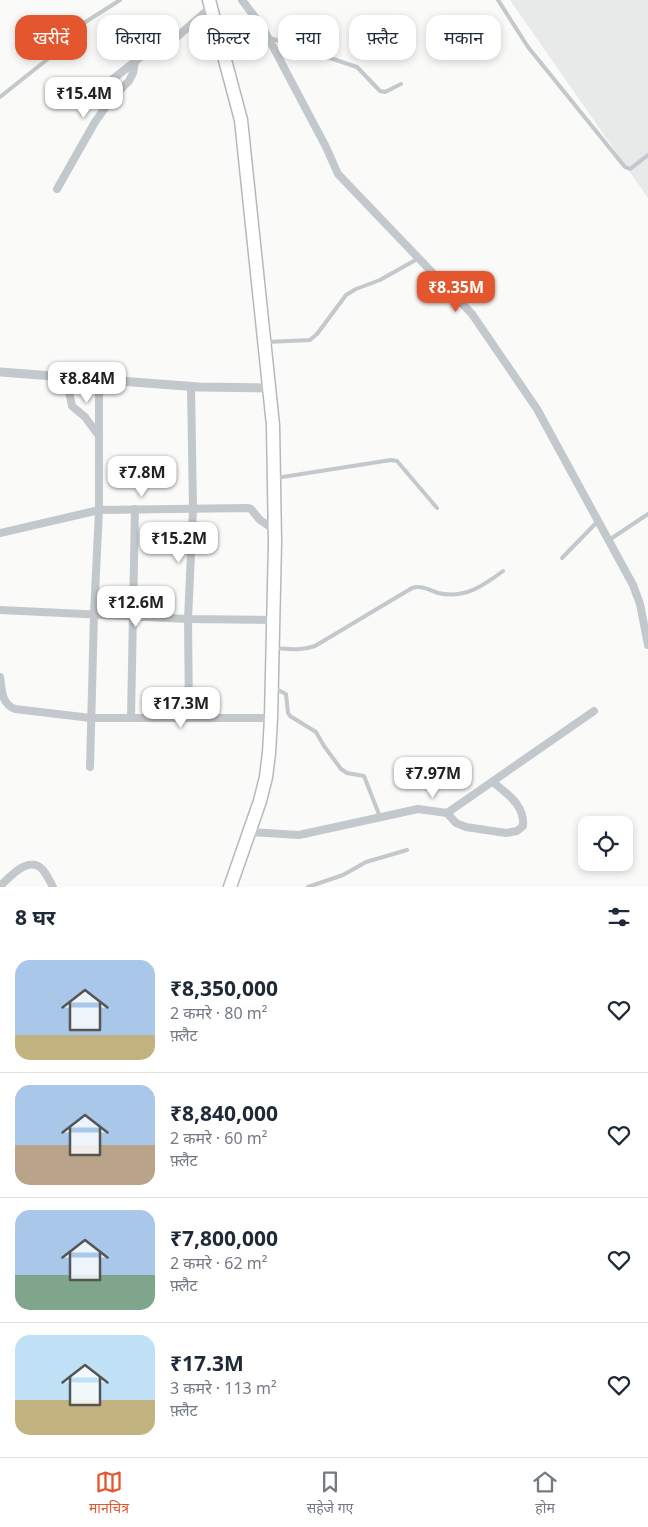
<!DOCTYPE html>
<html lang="hi">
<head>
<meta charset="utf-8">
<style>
	body { margin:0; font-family:"Noto Sans","Noto Sans Devanagari",sans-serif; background:#f6f6f7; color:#1f2937; height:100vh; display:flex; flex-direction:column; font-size:19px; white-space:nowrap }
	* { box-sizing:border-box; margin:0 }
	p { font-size:16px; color:#747a83 }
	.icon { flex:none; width:28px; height:28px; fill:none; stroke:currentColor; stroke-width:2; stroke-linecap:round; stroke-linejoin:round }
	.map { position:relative; height:887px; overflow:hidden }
	.sheet { display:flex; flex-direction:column; background:#fff; flex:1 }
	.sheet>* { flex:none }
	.top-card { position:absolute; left:15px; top:15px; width:619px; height:45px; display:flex; gap:10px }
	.controls { position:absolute; left:578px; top:816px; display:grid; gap:10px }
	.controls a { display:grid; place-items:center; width:55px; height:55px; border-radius:10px; background:#fff; box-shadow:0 2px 8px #0003; font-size:25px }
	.price { position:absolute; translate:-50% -42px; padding:0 11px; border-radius:10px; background:#fff; color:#222; font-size:16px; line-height:32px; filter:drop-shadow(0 1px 2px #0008) }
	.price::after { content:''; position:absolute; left:50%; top:30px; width:15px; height:11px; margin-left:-8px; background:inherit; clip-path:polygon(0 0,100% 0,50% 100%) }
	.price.active { background:#e4572e; color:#fff }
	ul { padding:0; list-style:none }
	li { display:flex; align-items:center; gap:15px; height:125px; padding:0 15px }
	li+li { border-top:1px solid #e0e1e3 }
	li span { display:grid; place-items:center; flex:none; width:140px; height:100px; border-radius:15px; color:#555 }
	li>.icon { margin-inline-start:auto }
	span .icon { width:60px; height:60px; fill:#fffc; stroke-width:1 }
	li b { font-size:21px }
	h2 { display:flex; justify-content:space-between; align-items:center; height:60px; padding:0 15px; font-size:21px }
	.tag { padding:0 18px; border-radius:15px; background:#fff; box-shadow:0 2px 8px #0003; font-size:18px; line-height:45px }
	.tag.active { background:#e4572e; color:#fff }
	.dock { display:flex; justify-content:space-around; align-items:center; height:70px; border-top:1px solid #e0e1e3; background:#fff; font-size:14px; color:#747a83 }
	.dock a { display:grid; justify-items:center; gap:2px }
	.dock .active { color:#e4572e }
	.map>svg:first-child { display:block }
	.built { fill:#e8e9e9 }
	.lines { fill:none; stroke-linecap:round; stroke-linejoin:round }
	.trunk-casing { stroke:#b4b9bd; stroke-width:15 }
	.service { stroke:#c3c8cc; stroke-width:4 }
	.minor { stroke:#c3c8cc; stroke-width:8 }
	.tertiary { stroke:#c3c8cc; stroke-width:9 }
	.trunk { stroke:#fff; stroke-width:12 }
</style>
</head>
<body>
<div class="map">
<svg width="648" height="887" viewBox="0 0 648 887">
	<rect width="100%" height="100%" fill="#fafaf8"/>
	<path class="built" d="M 510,0 L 648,0 L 648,198 Z"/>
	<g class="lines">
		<g class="trunk-casing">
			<path id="trunk" d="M 209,0 L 241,120 L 273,425 L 275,542 L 271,718 L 269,753 L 266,777 L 260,801 L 230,887"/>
		</g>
		<g class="service">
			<path d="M 498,0 L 528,47 L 625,167 L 630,169 L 648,155"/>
			<path d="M 270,38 L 357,67 L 380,91 L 385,92 L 401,84"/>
			<path d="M 0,97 L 49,58 L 58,43 L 65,35 L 120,0"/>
			<path d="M 267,342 L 310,340 L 317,334 L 346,295 L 356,289 L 380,280 L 419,258"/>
			<path d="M 276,478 L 391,460 L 397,461 L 437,508"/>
			<path d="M 609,540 L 648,514"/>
			<path d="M 562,558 L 598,521"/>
			<path d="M 275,648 C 289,649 301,651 315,646 L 412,588 C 422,585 429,590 438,593 C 465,599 483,586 503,571"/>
			<path d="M 274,688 L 286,694 L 288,713 L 290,716 L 316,732 L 324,746 L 341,769 L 347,773 L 364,776 L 380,817"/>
			<path d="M 308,887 L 343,875 L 366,862 L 407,850"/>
		</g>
		<g class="minor">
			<path d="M 242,0 L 263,28 L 326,147 L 338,174 L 472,314 L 537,409 L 633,585 L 640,604 L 648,645"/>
			<path d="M 84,102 L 147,52 L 170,43 L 211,7"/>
			<path d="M 57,189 L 95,122 L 112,98 L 129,81 L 133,73 L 135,61"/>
			<path d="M 66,376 L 72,406 L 85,417 L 99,436"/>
			<path d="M 0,533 L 99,510 L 248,508 L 251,509 L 260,520 L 275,530"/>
			<path d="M 0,610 L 188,619 L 273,620"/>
			<path d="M 0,677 C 2,689 1,704 15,709 L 91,718 L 271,718"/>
			<path d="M 131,718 L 135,509"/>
			<path d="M 189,718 L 188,619 L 193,509 L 191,386"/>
			<path d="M 90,767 L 94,614 L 99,510 L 99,379"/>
			<path d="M 447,813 L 456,823 L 466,827 L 506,833 L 517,831 L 523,826 C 525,805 507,794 493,782"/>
			<path d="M 249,832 L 299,835 L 418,809 L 447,813 L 594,711"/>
			<path d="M 0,886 C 10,877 29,854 43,870 C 47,875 50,881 53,887"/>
		</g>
		<path class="tertiary" d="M 0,372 L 199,387 L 270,388"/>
		<use href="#trunk" class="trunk"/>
	</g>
</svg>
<div class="controls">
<a><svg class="icon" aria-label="locate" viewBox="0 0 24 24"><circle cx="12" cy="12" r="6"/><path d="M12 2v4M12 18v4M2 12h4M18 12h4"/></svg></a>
</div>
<b class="price" style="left:84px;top:119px">₹15.4M</b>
<b class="price active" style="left:456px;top:313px">₹8.35M</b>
<b class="price" style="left:87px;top:404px">₹8.84M</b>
<b class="price" style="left:142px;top:498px">₹7.8M</b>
<b class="price" style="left:179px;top:564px">₹15.2M</b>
<b class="price" style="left:136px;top:628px">₹12.6M</b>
<b class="price" style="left:181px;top:729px">₹17.3M</b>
<b class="price" style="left:433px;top:799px">₹7.97M</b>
<div class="top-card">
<a class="tag active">खरीदें</a>
<a class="tag">किराया</a>
<a class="tag">फ़िल्टर</a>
<a class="tag">नया</a>
<a class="tag">फ़्लैट</a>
<a class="tag">मकान</a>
</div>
</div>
<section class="sheet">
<h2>8 घर<svg class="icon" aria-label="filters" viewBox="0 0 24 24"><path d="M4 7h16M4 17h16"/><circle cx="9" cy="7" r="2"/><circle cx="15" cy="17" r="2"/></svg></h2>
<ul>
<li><span style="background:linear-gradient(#a9c7e8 75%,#c2b280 0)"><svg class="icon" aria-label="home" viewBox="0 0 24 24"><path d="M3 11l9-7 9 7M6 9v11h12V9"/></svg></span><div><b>₹8,350,000</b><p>2 कमरे · 80 m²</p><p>फ़्लैट</p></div><svg class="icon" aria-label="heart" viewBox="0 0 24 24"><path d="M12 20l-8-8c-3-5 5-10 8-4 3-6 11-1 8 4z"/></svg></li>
<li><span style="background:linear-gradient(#a9c7e8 60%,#b9a48a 0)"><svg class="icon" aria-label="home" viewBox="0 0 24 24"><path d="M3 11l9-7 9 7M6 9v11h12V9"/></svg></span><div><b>₹8,840,000</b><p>2 कमरे · 60 m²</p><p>फ़्लैट</p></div><svg class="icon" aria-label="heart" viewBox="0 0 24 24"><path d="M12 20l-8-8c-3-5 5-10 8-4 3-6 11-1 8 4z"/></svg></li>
<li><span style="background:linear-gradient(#a9c7e8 65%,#7fa58c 0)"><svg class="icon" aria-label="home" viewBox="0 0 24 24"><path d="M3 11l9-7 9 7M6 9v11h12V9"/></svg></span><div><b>₹7,800,000</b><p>2 कमरे · 62 m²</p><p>फ़्लैट</p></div><svg class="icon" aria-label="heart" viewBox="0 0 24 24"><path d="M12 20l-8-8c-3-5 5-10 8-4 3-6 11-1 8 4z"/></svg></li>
<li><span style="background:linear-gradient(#bfe0f5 65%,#c2b280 0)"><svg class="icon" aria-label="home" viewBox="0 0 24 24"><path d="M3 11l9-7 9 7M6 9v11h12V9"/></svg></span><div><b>₹17.3M</b><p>3 कमरे · 113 m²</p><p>फ़्लैट</p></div><svg class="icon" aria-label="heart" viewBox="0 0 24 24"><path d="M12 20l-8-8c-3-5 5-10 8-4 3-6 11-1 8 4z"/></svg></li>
</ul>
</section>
<nav class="dock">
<a class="active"><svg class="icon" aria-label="map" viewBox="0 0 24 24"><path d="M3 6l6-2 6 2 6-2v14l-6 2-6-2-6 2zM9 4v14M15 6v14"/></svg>मानचित्र</a>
<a><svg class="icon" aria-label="saved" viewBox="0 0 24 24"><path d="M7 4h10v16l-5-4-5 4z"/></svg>सहेजे गए</a>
<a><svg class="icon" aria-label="home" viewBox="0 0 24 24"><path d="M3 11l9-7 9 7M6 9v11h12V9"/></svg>होम</a>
</nav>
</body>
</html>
